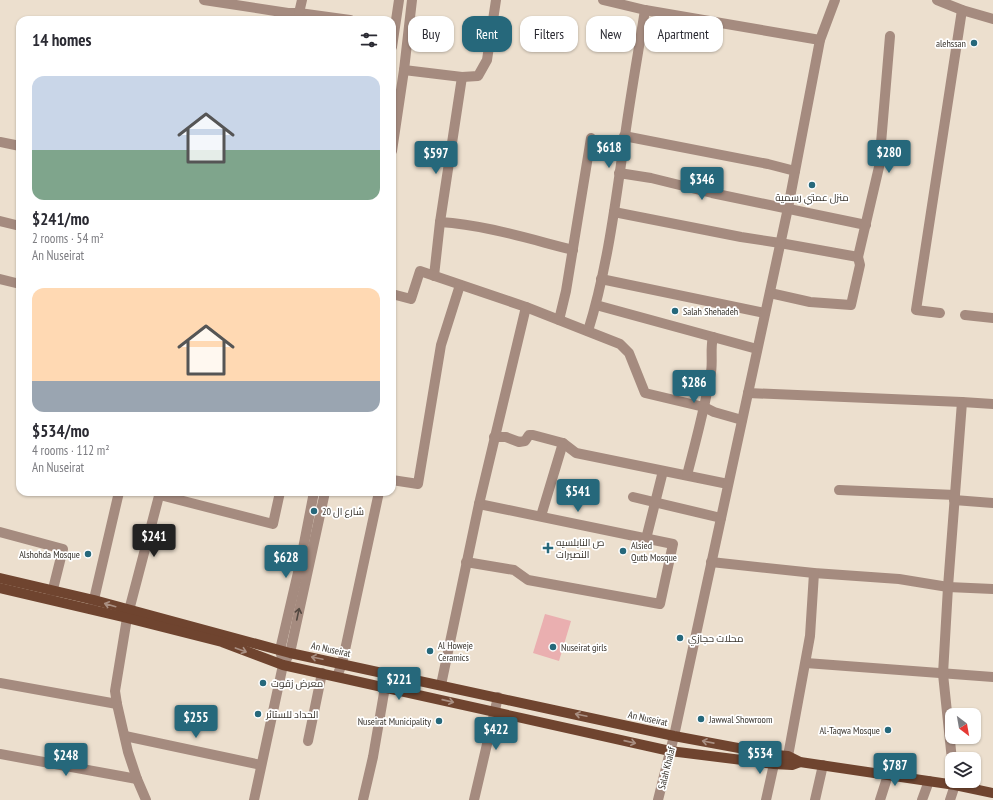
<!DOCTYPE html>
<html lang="en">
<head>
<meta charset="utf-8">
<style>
	body { margin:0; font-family:"PT Sans Narrow",Cairo,sans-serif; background:#f2f2f3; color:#2b2b33; height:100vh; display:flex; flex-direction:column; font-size:15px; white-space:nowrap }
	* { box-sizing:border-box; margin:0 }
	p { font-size:13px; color:#7c7c81 }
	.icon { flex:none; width:22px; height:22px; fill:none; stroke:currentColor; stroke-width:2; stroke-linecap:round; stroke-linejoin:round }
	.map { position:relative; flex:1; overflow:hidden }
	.side { position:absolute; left:16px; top:16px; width:380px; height:480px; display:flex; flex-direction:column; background:#fff; border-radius:12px; box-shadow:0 1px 3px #0004 }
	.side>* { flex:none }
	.top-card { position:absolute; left:408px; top:16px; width:380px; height:36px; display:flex; gap:8px }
	.needle { width:26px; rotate:149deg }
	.tools { position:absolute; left:945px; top:708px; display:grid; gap:8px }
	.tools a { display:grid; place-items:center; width:36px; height:36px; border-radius:8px; background:#fff; box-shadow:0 1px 3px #0004; font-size:20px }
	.price { position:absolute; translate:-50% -34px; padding:0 9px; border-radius:4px; background:#26687b; color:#fff; font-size:13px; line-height:26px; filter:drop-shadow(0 1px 2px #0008) }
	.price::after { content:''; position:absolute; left:50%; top:24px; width:12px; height:9px; margin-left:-6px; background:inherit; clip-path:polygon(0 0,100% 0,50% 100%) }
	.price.current { background:#222; color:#fff }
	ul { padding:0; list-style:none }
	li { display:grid; align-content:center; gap:8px; height:212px; padding:0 16px }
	li span { display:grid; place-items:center; height:124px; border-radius:12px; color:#555 }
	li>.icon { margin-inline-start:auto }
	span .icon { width:72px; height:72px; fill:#fffc; stroke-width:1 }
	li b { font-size:17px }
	h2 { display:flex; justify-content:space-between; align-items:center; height:48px; padding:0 16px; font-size:17px }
	.tag { padding:0 14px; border-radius:12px; background:#fff; box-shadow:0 1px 3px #0004; font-size:14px; line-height:36px }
	.tag.current { background:#26687b; color:#fff }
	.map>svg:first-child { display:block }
	.green { fill:#eaafb0 }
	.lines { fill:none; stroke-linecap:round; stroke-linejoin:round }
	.minor { stroke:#a58b7f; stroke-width:10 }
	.major { stroke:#6f442f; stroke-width:10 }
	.oneway { stroke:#a98f82 }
	.oneway2 { stroke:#524840 }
	.poi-dot { fill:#26687b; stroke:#fff; stroke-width:1.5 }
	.labels { text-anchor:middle; stroke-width:3.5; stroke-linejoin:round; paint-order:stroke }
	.poi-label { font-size:10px; fill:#37322b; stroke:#fff; text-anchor:start }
	.street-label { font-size:10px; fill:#37322b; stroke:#fff }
</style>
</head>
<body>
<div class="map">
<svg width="993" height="800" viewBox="0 0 993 800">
	<rect width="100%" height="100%" fill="#ecdfce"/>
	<path class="green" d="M 545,614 L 571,621 L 559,661 L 533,653 Z"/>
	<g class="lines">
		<g class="minor">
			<path d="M 204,0 L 288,13 L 299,13 L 350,20"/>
			<path d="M 603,0 L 645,10 L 820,40"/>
			<path d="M 937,0 L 962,10 L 993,19"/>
			<path d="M 299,13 L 302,0"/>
			<path d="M 392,47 L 399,0"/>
			<path d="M 404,70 L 462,77 L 478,76 L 487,60 L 496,0"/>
			<path d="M 624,136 L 768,164 L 795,171"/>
			<path d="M 0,142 L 20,146"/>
			<path d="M 392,151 L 404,70 L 412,0"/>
			<path d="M 619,173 L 651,178 L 712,193 L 866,225"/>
			<path d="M 614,212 L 741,237 L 780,243 L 858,257"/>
			<path d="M 0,221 L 20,226"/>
			<path d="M 440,222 C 486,225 529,239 573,250"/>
			<path d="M 434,276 L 440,222 L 462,77"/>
			<path d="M 0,279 L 20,284"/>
			<path d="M 601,279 L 765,313"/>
			<path d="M 770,293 L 810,302 L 851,305 L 860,265 L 858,257 L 879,167 L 890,36"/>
			<path d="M 392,294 L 411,299 L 420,271 L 526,307 L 620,344 L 629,353 L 645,393 L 704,407 L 714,412 L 742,420"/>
			<path d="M 596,305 L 757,349"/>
			<path d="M 940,313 L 916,310 L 962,10"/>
			<path d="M 965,315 L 993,318"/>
			<path d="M 559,320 L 566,291 L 591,138"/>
			<path d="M 588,331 C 607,270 615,206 624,143 C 630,98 638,54 645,10"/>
			<path d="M 748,393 L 962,402 L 993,404"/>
			<path d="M 494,437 L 506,437 L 519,442 L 525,441 L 529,435 L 533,435 L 563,443 L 576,453 L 728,484"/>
			<path d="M 687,475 C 696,441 705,407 711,372 C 713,360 710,349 713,337"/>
			<path d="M 392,480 L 418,484 L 441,345 L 460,285"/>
			<path d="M 839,490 L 955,495"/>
			<path d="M 160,495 L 273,524 L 280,492"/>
			<path d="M 633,497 L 721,518"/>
			<path d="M 954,500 L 993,503"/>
			<path d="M 541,516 L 563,443"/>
			<path d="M 0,532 L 63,549 L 51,597"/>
			<path d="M 646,539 L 663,471"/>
			<path d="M 466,562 L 514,570 L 528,580 L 660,604 L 673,544 L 479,504"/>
			<path d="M 711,562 L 814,573 L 899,579 L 948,587 L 993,589"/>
			<path d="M 92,608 L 119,492"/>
			<path d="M 282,658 L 280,650 L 300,564 L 314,492"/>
			<path d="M 806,663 L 993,677"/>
			<path d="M 337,676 L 342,664 L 379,492"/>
			<path d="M 0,683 L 117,704"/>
			<path d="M 441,685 L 479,504 L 526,307"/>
			<path d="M 125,736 L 261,765"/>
			<path d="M 308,741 L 322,673"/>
			<path d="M 0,754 L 137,779"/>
			<path d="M 788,756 L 810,636 L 814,573"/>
			<path d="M 952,760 L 943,674 L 948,587 L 962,402"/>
			<path d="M 146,800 L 137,779 L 128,752 L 117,704 L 115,691 L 127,618 L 160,492"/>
			<path d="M 254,800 L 283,665 L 290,653 L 325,492"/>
			<path d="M 363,800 L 373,757 L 385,687 L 389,674"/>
			<path d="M 474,800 L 498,697"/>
			<path d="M 658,800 L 674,736 L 788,208 L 820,40 L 835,0"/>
			<path d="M 766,800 L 776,755"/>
			<path d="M 815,800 L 823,765"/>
			<path d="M 880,800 L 888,775"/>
			<path d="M 922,800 L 929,781"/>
			<path d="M 950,800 L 955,785 L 954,781"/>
		</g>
		<g class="major">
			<path d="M 0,578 L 94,600 L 290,653 L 674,736 L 776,755 L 788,756 L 800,762 L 955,785 L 993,793"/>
			<path d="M 0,588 L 127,618 L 222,642 L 283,665 L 670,751 L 774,764 L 792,765 L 800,762"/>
		</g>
	</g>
	<defs><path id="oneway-shaft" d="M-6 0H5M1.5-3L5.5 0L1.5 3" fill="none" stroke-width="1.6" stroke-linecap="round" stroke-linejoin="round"/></defs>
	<g class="oneway">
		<use href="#oneway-shaft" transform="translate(110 605) rotate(-164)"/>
		<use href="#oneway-shaft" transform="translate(241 650) rotate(20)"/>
		<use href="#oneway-shaft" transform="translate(317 658) rotate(-168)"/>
		<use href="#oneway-shaft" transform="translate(448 701) rotate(13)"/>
		<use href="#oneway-shaft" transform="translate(581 715) rotate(-168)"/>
		<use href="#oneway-shaft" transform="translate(630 742) rotate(13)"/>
		<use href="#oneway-shaft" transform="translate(708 742) rotate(-169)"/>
	</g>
	<use class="oneway2" href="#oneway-shaft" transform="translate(298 614) rotate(-78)"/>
	<g class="poi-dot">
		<circle cx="974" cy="43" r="4"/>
		<circle cx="812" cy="185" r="4"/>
		<circle cx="675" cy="311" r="4"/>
		<circle cx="314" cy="511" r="4"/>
		<path d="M546 542h4v4h4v4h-4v4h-4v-4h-4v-4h4z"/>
		<circle cx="623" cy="551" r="4"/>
		<circle cx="88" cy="554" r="4"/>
		<circle cx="680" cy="638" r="4"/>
		<circle cx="553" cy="647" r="4"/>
		<circle cx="430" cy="651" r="4"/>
		<circle cx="263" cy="683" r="4"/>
		<circle cx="258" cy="714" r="4"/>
		<circle cx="701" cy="719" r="4"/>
		<circle cx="439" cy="721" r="4"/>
		<circle cx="888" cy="730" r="4"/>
	</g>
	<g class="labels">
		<g class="poi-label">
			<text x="966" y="47" text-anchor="end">alehssan</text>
			<text x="812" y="201" text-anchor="middle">منزل عمتي رسمية</text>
			<text x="683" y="315">Salah Shehadeh</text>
			<text x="322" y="515">شارع ال 20</text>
			<text x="556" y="546">ص النابلسيه<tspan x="556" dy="12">النصيرات</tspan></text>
			<text x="631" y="549">Alsied<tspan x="631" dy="12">Qutb Mosque</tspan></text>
			<text x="80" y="558" text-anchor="end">Alshohda Mosque</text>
			<text x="688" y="642">محلات حجازي</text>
			<text x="438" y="649">Al Howeje<tspan x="438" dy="12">Ceramics</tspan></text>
			<text x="561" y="651">Nuseirat girls</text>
			<text x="271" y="687">معرض زقوت</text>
			<text x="266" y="718">الحداد للستائر</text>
			<text x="709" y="723">Jawwal Showroom</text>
			<text x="431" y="725" text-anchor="end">Nuseirat Municipality</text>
			<text x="880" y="734" text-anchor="end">Al-Taqwa Mosque</text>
		</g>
		<g class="street-label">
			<text transform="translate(331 649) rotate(12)" y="4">An Nuseirat</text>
			<text transform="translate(648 718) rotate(12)" y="4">An Nuseirat</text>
			<text transform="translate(666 768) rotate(-76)" y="4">Salah Khalaf</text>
		</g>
	</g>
</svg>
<div class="tools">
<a><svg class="needle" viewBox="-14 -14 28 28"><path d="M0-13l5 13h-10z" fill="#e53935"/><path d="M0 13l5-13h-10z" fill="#7c7c81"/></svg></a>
<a><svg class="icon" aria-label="layers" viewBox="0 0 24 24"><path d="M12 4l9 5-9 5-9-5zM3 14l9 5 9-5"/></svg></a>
</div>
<b class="price" style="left:609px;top:169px">$618</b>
<b class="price" style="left:889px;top:174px">$280</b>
<b class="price" style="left:436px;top:175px">$597</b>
<b class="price" style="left:702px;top:201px">$346</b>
<b class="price" style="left:694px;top:404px">$286</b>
<b class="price" style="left:578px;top:513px">$541</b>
<b class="price current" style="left:154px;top:558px">$241</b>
<b class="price" style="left:286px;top:579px">$628</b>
<b class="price" style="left:399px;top:701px">$221</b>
<b class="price" style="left:196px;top:739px">$255</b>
<b class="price" style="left:496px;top:751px">$422</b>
<b class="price" style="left:760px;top:775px">$534</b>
<b class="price" style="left:66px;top:777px">$248</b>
<b class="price" style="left:895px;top:787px">$787</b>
<div class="top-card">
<a class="tag">Buy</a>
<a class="tag current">Rent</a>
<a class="tag">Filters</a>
<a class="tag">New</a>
<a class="tag">Apartment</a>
</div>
<section class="side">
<h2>14 homes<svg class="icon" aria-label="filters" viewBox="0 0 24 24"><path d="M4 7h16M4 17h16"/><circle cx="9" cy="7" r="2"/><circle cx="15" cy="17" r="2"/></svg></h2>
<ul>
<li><span style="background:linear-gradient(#c9d6e8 60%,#7fa58c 0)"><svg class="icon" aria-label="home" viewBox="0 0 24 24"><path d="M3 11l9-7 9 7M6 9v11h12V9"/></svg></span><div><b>$241/mo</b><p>2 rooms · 54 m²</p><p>An Nuseirat</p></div></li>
<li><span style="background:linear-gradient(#ffd9b3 75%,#9aa5b1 0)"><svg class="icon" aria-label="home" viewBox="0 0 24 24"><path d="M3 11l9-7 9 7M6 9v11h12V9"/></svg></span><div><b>$534/mo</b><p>4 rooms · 112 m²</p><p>An Nuseirat</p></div></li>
</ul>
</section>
</div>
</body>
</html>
